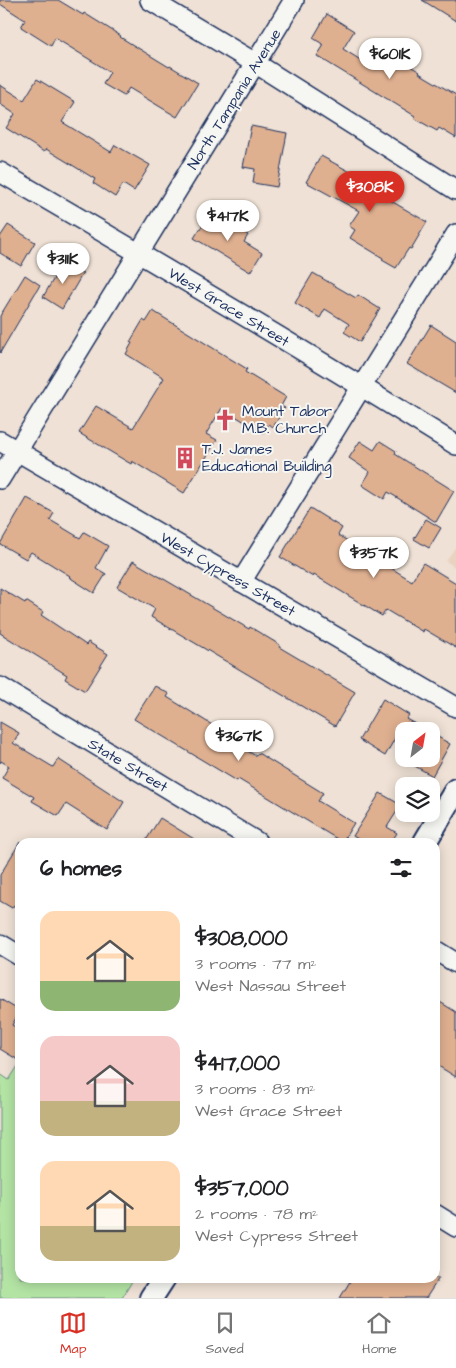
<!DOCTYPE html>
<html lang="en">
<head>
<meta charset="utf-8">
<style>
	body { margin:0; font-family:"Architects Daughter",sans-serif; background:#f6f6f6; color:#202124; height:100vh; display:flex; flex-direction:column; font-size:19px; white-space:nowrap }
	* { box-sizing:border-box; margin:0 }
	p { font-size:16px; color:#757577 }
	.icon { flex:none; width:28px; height:28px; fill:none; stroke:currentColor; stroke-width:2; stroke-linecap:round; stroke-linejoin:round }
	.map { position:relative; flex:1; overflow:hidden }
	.sheet { position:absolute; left:15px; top:838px; width:425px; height:445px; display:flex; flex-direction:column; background:#fff; border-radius:15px; box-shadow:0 2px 12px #0003 }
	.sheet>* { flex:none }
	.needle { width:32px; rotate:31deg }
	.buttons { position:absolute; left:395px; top:722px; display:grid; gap:10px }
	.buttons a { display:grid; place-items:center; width:45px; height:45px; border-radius:10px; background:#fff; box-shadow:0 2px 12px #0003; font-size:25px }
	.price { position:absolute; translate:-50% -42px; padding:0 11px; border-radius:18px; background:#fff; color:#222; font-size:16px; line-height:32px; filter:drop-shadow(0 1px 2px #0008) }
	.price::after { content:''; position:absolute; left:50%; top:30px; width:15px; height:11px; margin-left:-8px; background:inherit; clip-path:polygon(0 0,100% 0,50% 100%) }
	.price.on { background:#d93025; color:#fff }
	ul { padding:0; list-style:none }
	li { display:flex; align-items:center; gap:15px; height:125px; padding:0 25px }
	li span { display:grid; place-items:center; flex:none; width:140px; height:100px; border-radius:15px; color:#555 }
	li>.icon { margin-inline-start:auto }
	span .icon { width:60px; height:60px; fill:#fffc; stroke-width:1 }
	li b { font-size:21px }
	h2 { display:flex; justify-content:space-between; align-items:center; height:60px; padding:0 25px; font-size:21px }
	.menu { display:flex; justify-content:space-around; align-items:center; height:70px; border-top:1px solid #e0e0e0; background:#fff; font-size:14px; color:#757577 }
	.menu a { display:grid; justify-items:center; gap:2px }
	.menu .on { color:#d93025 }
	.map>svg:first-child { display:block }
	.built { fill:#ead2c0 }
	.green { fill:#b3e4a4; stroke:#678a81 }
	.building { fill:#dfb090; stroke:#1b2f5e }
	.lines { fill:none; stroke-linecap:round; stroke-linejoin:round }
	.minor-casing { stroke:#1b2f5e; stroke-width:22 }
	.major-casing { stroke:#1b2f5e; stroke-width:26 }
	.minor { stroke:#f6f6f2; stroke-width:19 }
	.major { stroke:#f6f6f2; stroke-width:22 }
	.labels { text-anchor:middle; stroke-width:4; stroke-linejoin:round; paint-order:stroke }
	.street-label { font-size:15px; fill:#1b2f5e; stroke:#f6f6f2 }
	.poi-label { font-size:15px; fill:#1b2f5e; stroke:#f6f6f2; text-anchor:start }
</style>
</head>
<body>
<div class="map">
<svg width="456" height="1298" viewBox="0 0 456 1298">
	<rect width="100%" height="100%" fill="#efe1d5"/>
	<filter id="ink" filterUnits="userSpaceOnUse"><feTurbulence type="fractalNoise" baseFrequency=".02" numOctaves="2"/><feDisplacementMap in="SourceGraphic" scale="10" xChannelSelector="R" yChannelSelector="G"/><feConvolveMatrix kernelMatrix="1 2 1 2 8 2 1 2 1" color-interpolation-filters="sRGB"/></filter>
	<g filter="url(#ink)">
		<path class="built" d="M 456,546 L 456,568 L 446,561 Z"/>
		<path class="green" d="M 20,1063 L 20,1278 L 134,1278 L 122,1298 L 0,1298 L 0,1074 L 9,1080 Z"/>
		<g class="building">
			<path d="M 0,0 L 58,0 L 83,15 L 84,13 L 121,36 L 120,37 L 169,67 L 170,66 L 198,83 L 177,117 L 129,88 L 124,96 L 103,84 L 110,72 L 55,38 L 51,46 L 21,27 L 25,20 L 0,4 Z"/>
			<path d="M 422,0 L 456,0 L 456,21 Z"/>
			<path d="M 327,14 L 354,31 L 343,49 L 367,64 L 371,58 L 392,70 L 399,59 L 420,72 L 419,73 L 456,95 L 456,138 L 439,128 L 437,131 L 414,118 L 415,116 L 317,56 L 324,45 L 313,38 Z"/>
			<path d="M 37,79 L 75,102 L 62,122 L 111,152 L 115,145 L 150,165 L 134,191 L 123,184 L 115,197 L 93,183 L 95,179 L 46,149 L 44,152 L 6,128 L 15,114 L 0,104 L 0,85 L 24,100 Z"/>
			<path d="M 251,126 L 287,133 L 277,187 L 253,183 L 255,169 L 243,167 Z"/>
			<path d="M 321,156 L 356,175 L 355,176 L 387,196 L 386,198 L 427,222 L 411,249 L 409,248 L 396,268 L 382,260 L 383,258 L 350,238 L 355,230 L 349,226 L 359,211 L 306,182 Z"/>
			<path d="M 211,212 L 248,235 L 244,242 L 262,253 L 250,272 L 194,238 Z"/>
			<path d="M 8,225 L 35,242 L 21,266 L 0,253 L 0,237 Z"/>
			<path d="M 64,261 L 83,273 L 62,309 L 43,297 Z"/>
			<path d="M 313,273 L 356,298 L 358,295 L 380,309 L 360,342 L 344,332 L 349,324 L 325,309 L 320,318 L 295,303 Z"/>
			<path d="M 25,275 L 40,285 L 0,353 L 0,316 Z"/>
			<path d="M 153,311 L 247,369 L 245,372 L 286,397 L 281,406 L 285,408 L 273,427 L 269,424 L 263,433 L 222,408 L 206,434 L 217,440 L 184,493 L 132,461 L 131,464 L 79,433 L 96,406 L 133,428 L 164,378 L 126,354 L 132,343 L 130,342 L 143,320 L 146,322 Z"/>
			<path d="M 431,325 L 456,341 L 456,393 L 407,364 Z"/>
			<path d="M 360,441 L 374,450 L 380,441 L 396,451 L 395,454 L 454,491 L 436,522 L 388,492 L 384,499 L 362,485 L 370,472 L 349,458 Z"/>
			<path d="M 27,498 L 54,513 L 50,520 L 80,538 L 84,532 L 108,546 L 96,568 L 106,574 L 94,593 L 69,577 L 70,576 L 31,552 L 26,559 L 0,544 Z"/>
			<path d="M 310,508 L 342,528 L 338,535 L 412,581 L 423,563 L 456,583 L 456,648 L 424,629 L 423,632 L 386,610 L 382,616 L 314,575 L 313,577 L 280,557 Z"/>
			<path d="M 426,519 L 441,528 L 429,548 L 414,539 Z"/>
			<path d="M 133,561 L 249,629 L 250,627 L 280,645 L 279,647 L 355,692 L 335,726 L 151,617 L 155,609 L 117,587 Z"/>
			<path d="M 0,588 L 25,603 L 26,601 L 43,612 L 41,615 L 86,645 L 88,642 L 108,654 L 85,691 L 65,679 L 67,675 L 0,633 Z"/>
			<path d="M 155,686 L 169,694 L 167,697 L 217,728 L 215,732 L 256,756 L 258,753 L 323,793 L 318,801 L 354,823 L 342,842 L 238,779 L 237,781 L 134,719 Z"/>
			<path d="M 383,699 L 409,715 L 406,719 L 428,731 L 399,731 L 385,756 L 359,740 Z"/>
			<path d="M 0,722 L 19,733 L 13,743 L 53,767 L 58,759 L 124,802 L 107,830 L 66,804 L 58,816 L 32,801 L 34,797 L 2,778 L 9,766 L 1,761 L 0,763 Z"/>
			<path d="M 431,733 L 450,744 L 431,778 L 431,775 L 402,759 L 431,759 Z"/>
			<path d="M 380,793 L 401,805 L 387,827 L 397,833 L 391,842 L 363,842 L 353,836 Z"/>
			<path d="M 160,818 L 199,842 L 145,842 Z"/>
			<path d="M 20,842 L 20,908 L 14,905 L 12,908 L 0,901 L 0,875 Z"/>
			<path d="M 0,999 L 20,1011 L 12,1025 L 20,1030 L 20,1061 L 0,1049 Z"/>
			<path d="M 435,999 L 456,1012 L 456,1077 L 435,1064 Z"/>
			<path d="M 352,1278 L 439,1278 L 426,1298 L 340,1298 Z"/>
		</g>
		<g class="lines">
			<g class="minor-casing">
				<g id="minor">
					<path d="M 150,0 L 255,63 L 456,190"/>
					<path d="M 0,172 C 153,261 306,351 456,445"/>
					<path d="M 0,441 L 456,707"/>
					<path d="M 0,479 L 294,0"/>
					<path d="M 241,582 L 456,234"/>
					<path d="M 0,687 L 257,842"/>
					<path d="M 0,944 L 20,956"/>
					<path d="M 435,950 L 456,963"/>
					<path d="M 435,1214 L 456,1227"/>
				</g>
			</g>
			<g class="major-casing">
				<g id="major">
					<path d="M 425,842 L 456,790"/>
					<path d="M 151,1298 L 164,1278"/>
				</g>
			</g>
			<use href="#minor" class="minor"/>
			<use href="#major" class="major"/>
		</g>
	</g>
	<defs>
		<g id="church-bare" transform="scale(1.725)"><path d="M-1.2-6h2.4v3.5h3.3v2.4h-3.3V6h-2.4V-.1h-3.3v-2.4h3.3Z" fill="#d1495b" stroke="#f6f6f2" stroke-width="2.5" paint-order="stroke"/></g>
		<g id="building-bare" transform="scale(1.725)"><path d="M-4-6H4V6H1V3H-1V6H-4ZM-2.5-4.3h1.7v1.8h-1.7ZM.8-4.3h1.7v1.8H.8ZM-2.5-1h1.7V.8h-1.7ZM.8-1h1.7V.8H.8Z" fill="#d1495b" stroke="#f6f6f2" stroke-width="2.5" paint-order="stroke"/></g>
	</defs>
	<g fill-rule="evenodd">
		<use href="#church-bare" x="225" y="420"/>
		<use href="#building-bare" x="185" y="458"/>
	</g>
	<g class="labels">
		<g class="street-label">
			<text transform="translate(234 99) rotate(-58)" y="5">North Tampania Avenue</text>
			<text transform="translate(229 307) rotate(31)" y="5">West Grace Street</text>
			<text transform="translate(228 574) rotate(30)" y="5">West Cypress Street</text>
			<text transform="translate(128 765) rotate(31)" y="5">State Street</text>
		</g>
		<g class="poi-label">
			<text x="242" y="416">Mount Tabor<tspan x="242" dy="17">M.B. Church</tspan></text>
			<text x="202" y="454">T.J. James<tspan x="202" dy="17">Educational Building</tspan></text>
		</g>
	</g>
</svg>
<div class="buttons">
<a><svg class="needle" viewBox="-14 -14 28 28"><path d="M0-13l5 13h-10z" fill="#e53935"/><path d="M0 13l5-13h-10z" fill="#757577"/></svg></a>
<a><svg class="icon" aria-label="layers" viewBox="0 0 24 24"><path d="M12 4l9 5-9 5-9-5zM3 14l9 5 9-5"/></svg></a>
</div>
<b class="price" style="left:390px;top:80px">$601K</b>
<b class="price on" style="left:370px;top:213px">$308K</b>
<b class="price" style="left:228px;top:242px">$417K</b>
<b class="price" style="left:63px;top:285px">$311K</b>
<b class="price" style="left:374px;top:579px">$357K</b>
<b class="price" style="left:239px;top:762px">$367K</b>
<section class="sheet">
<h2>6 homes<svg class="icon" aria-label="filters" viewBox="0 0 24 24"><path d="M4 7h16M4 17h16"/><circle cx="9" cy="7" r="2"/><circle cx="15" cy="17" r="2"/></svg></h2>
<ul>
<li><span style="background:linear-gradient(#ffd9b3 70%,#8fb573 0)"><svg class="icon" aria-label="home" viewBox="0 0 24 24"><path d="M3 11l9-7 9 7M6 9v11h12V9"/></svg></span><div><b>$308,000</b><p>3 rooms · 77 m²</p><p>West Nassau Street</p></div></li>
<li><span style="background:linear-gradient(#f6c9c9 65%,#c2b280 0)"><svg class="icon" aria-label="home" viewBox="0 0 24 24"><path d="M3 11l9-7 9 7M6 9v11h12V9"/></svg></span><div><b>$417,000</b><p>3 rooms · 83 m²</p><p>West Grace Street</p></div></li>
<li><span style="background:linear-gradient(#ffd9b3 65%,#c2b280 0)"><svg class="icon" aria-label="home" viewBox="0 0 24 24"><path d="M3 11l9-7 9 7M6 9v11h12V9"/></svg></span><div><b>$357,000</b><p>2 rooms · 78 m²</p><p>West Cypress Street</p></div></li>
</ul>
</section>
</div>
<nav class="menu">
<a class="on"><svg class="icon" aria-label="map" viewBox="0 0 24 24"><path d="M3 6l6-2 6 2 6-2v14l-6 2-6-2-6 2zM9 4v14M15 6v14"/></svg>Map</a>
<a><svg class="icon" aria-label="saved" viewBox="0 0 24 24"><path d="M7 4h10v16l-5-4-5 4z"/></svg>Saved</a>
<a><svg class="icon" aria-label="home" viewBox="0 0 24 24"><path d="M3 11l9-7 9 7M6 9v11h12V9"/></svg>Home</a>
</nav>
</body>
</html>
